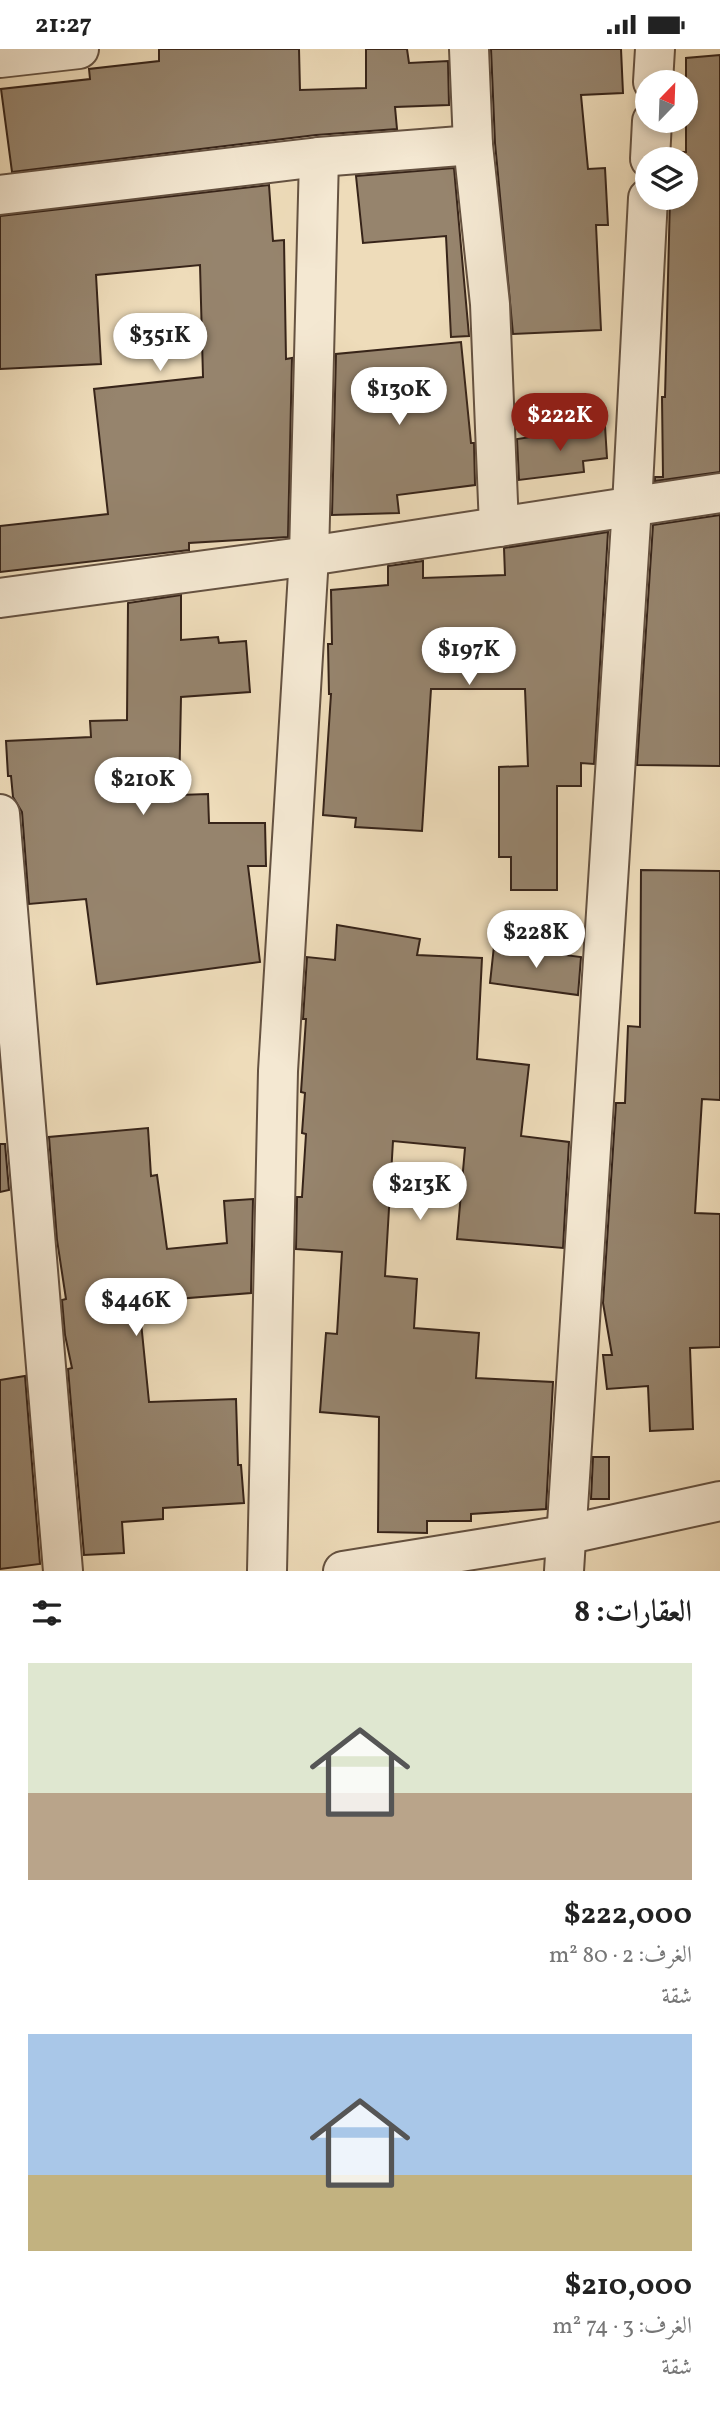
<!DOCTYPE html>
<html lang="ar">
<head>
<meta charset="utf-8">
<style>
	body { margin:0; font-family:Vollkorn,Amiri,serif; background:#f6f6f6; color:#222; direction:rtl; height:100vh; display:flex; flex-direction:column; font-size:26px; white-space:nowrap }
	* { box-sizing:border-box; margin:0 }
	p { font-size:23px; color:#767676 }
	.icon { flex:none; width:38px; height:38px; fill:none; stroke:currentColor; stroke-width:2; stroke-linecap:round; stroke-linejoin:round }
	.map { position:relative; height:1522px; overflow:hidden; direction:ltr }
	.details { display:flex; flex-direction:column; background:#fff; flex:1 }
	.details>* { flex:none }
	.needle { width:46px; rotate:23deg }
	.tools { position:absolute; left:635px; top:21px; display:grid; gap:14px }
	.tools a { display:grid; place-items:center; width:63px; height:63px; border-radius:50%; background:#fff; box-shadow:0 4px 10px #0003; font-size:35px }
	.price { position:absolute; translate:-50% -60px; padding:0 16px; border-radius:24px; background:#fff; color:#222; font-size:23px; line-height:46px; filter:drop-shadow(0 2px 4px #0008) }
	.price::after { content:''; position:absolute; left:50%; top:42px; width:21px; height:16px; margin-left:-10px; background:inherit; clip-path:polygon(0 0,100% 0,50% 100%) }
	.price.current { background:#8f2418; color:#fff }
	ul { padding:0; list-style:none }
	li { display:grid; align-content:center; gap:14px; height:371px; padding:0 28px }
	li span { display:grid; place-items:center; height:217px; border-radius:0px; color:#555 }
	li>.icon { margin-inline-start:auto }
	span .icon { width:126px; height:126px; fill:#fffc; stroke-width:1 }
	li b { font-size:30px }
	h2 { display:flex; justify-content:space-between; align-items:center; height:84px; padding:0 28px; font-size:30px }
	.status { display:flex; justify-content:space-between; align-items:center; height:49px; padding:0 35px; background:#fff; direction:ltr }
	.status svg { height:19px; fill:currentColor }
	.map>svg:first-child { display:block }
	.building { fill:#96846d; stroke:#372419; stroke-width:2 }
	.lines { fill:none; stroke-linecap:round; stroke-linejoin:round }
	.street-casing { stroke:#655241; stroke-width:42 }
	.street { stroke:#f4e8d2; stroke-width:38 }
</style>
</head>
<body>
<div class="status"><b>21:27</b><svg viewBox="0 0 49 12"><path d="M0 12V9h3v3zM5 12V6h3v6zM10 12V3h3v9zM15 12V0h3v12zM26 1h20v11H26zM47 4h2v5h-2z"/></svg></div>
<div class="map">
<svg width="720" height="1522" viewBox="0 0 720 1522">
	<rect width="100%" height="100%" fill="#eedcba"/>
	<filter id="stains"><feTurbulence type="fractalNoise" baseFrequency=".00286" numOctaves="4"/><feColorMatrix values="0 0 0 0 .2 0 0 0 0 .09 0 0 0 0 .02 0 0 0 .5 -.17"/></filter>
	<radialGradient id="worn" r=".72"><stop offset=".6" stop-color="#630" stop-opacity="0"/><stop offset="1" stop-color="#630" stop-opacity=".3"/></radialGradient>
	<g class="building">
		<path d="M 159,0 L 299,0 L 300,41 L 366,39 L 366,0 L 407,0 L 409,14 L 448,12 L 449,56 L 395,58 L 397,80 L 316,86 L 12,123 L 1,40 L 90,30 L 89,20 L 159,12 Z"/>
		<path d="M 491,0 L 621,0 L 623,44 L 581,46 L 588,120 L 605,119 L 608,176 L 596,176 L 601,281 L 513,285 L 495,94 Z"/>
		<path d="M 720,6 L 720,423 L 655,432 L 655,428 L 663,428 L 662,348 L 665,348 L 670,149 L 686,149 L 686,110 L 672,110 L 672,103 L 686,103 L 686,9 Z"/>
		<path d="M 454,119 L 469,287 L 451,288 L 446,187 L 363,194 L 356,127 Z"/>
		<path d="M 269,136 L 273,192 L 284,191 L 286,310 L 292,309 L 288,488 L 189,494 L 189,501 L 181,502 L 0,523 L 0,477 L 108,465 L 94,340 L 203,328 L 200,216 L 96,226 L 101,315 L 0,320 L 0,167 Z"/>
		<path d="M 461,293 L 471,394 L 474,394 L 475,436 L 397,446 L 399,464 L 332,466 L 336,305 Z"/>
		<path d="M 605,377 L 607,409 L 583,412 L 584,423 L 519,431 L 517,390 Z"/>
		<path d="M 720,466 L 720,717 L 637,716 L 653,476 Z"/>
		<path d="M 608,483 L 594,715 L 581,714 L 581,737 L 557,737 L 557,841 L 511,841 L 511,808 L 499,808 L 499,718 L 528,717 L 525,640 L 431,640 L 422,782 L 355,778 L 356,769 L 323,766 L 331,645 L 329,645 L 328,595 L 332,595 L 331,541 L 388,536 L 388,517 L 423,512 L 423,529 L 505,526 L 504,499 Z"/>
		<path d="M 181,546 L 181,591 L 218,588 L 219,594 L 246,592 L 250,643 L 181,648 L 179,746 L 208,745 L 209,774 L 265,774 L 266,817 L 248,817 L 260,913 L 97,935 L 86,850 L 29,855 L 22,763 L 13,748 L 11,727 L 8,727 L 6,692 L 91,688 L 90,672 L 127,671 L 128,554 Z"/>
		<path d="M 641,821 L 720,822 L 720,1051 L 702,1050 L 695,1164 L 720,1165 L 720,1298 L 690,1299 L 693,1380 L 650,1382 L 648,1337 L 607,1340 L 603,1306 L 612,1306 L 603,1254 L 616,1054 L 625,1054 L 628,977 L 640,978 Z"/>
		<path d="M 337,876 L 420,890 L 417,906 L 482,909 L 477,1010 L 529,1016 L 521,1087 L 569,1093 L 563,1199 L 457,1190 L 465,1099 L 393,1092 L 385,1227 L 417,1230 L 414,1279 L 479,1284 L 476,1329 L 553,1333 L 546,1460 L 471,1465 L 471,1472 L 427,1472 L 427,1484 L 378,1483 L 379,1368 L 320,1363 L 326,1284 L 337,1285 L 342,1203 L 296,1200 L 297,1148 L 302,1148 L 306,1085 L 302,1084 L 305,1044 L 301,1043 L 306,970 L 303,970 L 307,908 L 335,911 Z"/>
		<path d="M 494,897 L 581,908 L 578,946 L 490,934 Z"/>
		<path d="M 148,1079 L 151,1127 L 157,1126 L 167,1200 L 227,1194 L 224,1152 L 253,1150 L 251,1244 L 139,1253 L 149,1353 L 236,1350 L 238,1416 L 241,1416 L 244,1454 L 163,1459 L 163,1470 L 122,1473 L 124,1504 L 84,1506 L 68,1320 L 72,1319 L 65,1286 L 62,1251 L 66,1250 L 57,1191 L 49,1088 Z"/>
		<path d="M 0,1095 L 5,1095 L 9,1141 L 0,1143 Z"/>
		<path d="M 25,1327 L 40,1515 L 0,1520 L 0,1331 Z"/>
		<path d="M 593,1408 L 609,1408 L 609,1450 L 591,1450 Z"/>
	</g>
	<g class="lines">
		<g class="street-casing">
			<g id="street">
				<path d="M 469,0 L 473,96 L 490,255 L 499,478"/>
				<path d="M 0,9 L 79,0"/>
				<path d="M 653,33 L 655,0"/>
				<path d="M 650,110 L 652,72"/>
				<path d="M 0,146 L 319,108 L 473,96"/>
				<path d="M 0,549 L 309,507 L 720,444"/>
				<path d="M 0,765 L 63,1522"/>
				<path d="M 267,1522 L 278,1022 L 309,507 L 319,108"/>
				<path d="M 343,1522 L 565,1486 L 720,1452"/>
				<path d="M 564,1522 L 632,457 L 648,149"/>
			</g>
		</g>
		<use href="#street" class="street"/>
	</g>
	<rect width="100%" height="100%" filter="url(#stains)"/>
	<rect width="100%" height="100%" fill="url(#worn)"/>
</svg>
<div class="tools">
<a><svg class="needle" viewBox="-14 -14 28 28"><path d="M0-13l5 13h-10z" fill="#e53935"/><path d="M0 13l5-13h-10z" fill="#767676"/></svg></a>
<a><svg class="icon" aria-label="layers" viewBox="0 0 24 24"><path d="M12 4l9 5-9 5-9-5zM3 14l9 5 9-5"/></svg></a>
</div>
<b class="price" style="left:160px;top:324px">$351K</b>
<b class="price" style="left:399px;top:378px">$130K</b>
<b class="price current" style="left:560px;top:404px">$222K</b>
<b class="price" style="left:469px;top:638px">$197K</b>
<b class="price" style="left:143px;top:768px">$210K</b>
<b class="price" style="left:536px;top:921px">$228K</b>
<b class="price" style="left:420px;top:1173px">$213K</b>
<b class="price" style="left:136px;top:1289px">$446K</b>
</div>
<section class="details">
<h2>العقارات: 8<svg class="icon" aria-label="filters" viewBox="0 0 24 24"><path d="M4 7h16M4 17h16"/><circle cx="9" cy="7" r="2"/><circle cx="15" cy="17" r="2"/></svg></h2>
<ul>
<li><span style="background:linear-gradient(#dfe7d0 60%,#b9a48a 0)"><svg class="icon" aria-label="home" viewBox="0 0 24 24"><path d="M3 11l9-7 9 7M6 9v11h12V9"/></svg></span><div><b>$222,000</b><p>الغرف: 2 · 80 m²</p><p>شقة</p></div></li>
<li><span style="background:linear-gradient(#a9c7e8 65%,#c2b280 0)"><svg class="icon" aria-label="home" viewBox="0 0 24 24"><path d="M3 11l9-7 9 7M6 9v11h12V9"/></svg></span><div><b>$210,000</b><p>الغرف: 3 · 74 m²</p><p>شقة</p></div></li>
</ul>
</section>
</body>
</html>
